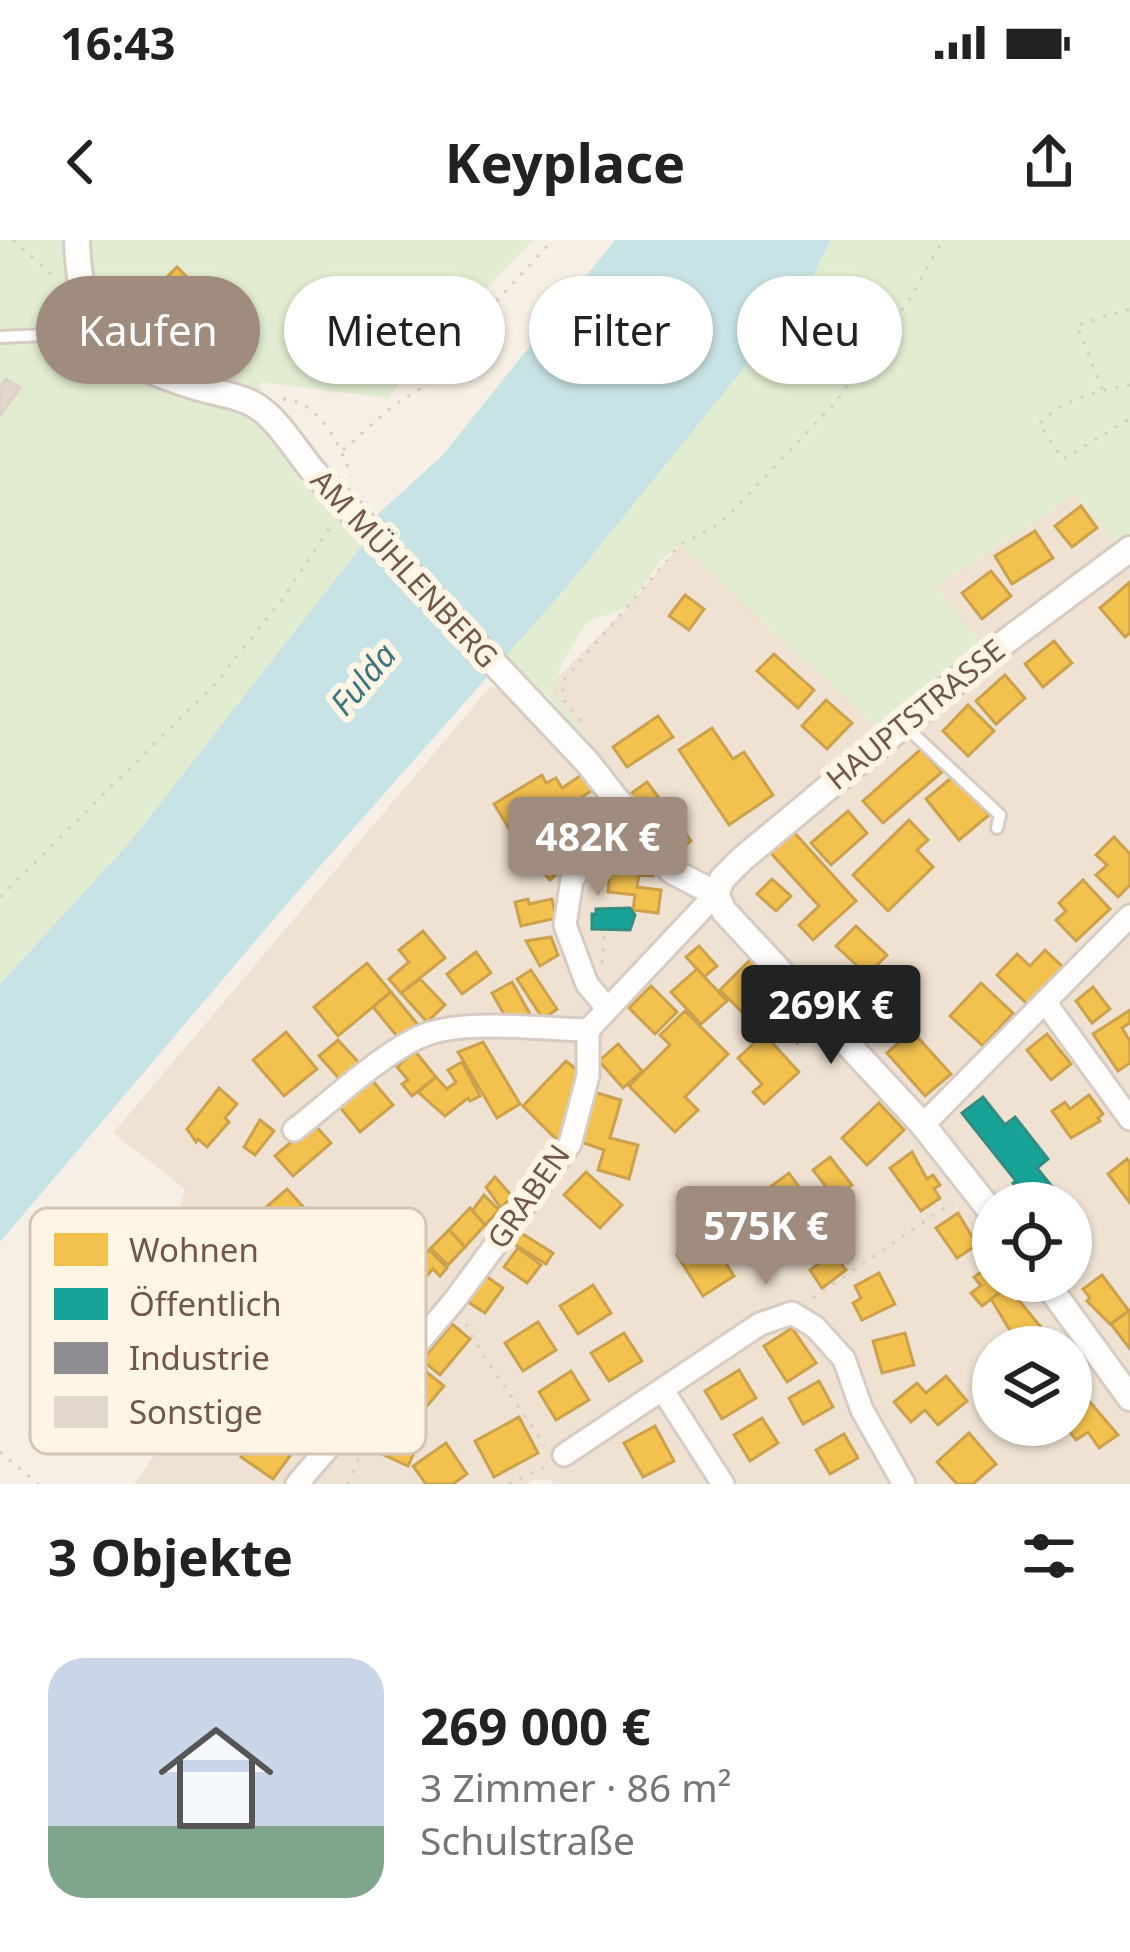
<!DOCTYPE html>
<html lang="de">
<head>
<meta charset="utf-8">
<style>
	body { margin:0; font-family:"Noto Sans",sans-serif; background:#f6f6f6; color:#222; height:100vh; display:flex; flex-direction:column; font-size:45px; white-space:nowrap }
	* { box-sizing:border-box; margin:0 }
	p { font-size:39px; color:#767676 }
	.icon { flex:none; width:66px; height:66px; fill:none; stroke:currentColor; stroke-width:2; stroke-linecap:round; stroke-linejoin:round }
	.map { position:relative; height:1244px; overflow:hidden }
	.sheet { display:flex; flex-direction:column; background:#fff; flex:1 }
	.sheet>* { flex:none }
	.banner { position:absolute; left:36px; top:36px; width:1059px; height:108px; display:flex; gap:24px }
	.buttons { position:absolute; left:972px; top:942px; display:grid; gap:24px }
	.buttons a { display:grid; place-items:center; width:120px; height:120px; border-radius:50%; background:#fff; box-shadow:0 3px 9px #0004; font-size:60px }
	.price { position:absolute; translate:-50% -102px; padding:0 27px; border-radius:12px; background:#a08c7e; color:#fff; font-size:39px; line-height:78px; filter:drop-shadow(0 3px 6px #0008) }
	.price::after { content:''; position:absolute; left:50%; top:72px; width:36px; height:27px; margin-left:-18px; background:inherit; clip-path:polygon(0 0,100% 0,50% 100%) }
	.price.current { background:#222; color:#fff }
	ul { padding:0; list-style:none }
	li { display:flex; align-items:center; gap:36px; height:300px; padding:0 48px }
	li+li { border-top:3px solid #e0e0e0 }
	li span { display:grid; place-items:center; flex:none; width:336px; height:240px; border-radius:36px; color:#555 }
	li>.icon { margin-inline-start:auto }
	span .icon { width:144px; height:144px; fill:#fffc; stroke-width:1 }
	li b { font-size:51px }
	h2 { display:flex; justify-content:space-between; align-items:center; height:144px; padding:0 48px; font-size:51px }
	.tag { padding:0 42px; border-radius:54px; background:#fff; box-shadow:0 3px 9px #0004; font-size:42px; line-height:108px }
	.tag.current { background:#a08c7e; color:#fff }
	.status { display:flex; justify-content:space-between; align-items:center; height:84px; padding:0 60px; background:#fff; direction:ltr }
	.status svg { height:33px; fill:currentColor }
	header { display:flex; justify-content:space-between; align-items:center; height:156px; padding:0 48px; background:#fff; font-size:54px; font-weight:700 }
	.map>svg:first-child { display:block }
	.residential { fill:#efe2d2; fill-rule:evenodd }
	.green { fill:#e1ecd0 }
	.water { fill:#c8e3e5 }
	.homes { fill:#f2c14e; stroke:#cca14c; stroke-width:3 }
	.public { fill:#17a398; stroke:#328c80; stroke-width:3 }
	.building { fill:#e2d7cd; stroke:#ded2c8; stroke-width:3 }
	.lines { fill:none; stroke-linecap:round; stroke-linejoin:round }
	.service-casing { stroke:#d7ccc4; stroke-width:16 }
	.minor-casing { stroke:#d7ccc4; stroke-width:27 }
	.tertiary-casing { stroke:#d7ccc4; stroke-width:30 }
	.path { stroke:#d7cec8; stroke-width:3; stroke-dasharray:3 9; stroke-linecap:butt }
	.service { stroke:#fefdfb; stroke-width:10 }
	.minor { stroke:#fefdfb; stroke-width:21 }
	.tertiary { stroke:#fefdfb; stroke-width:24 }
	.tertiary-bridge-casing { stroke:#d7ccc4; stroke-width:30; stroke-linecap:butt }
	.tertiary-bridge { stroke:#fefdfb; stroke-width:24 }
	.labels { text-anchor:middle; stroke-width:12; stroke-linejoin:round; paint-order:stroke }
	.street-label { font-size:30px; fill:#725647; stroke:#fff5e5 }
	.water-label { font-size:33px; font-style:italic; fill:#3f757f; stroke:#fff5e5 }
	.key { fill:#fff5e5; stroke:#d5c5b6; stroke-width:3 }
	.key-label { font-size:33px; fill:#725647 }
</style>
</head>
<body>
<div class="status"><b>16:43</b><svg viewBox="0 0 49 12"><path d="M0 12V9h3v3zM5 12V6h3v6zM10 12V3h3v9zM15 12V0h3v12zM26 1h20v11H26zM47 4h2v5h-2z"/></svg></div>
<header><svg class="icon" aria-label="back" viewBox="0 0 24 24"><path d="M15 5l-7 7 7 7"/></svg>Keyplace<svg class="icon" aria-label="share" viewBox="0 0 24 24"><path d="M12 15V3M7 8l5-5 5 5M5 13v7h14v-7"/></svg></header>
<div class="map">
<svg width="1130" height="1244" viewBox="0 0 1130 1244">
	<rect width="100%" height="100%" fill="#f6efe5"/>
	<path class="residential" d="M 1079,252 L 1130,302 L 1130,1244 L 554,1244 L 551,1240 L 533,1240 L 526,1244 L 134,1244 L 244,1088 L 162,1033 L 185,949 L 113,893 L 490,447 L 541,454 L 628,367 L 680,305 L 885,494 L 934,348 ZM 993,963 L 1071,963 L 1071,1041 L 993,1041 ZM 993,1107 L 1071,1107 L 1071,1185 L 993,1185 Z"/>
	<g class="green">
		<path d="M 0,0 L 533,0 L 412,124 L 389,158 L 261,142 L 259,166 L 314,232 L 363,304 L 130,602 L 0,744 Z"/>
		<path d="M 831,0 L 1130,0 L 1130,302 L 1119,308 L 1076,254 L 935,347 L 987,411 L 886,495 L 680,305 L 660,321 L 628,367 L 587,382 L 562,422 L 553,452 L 589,499 L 577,519 L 496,427 L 565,349 L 803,55 Z"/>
	</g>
	<path class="water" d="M 615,0 L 831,0 L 803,55 L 565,349 L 285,666 L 0,1002 L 0,744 L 130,602 L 363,304 L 378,274 L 442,216 Z"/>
	<g class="homes">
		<path d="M 177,27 L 202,52 L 181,73 L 166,57 L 174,49 L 164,40 Z"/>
		<path d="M 1081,266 L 1097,288 L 1072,307 L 1055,286 Z"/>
		<path d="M 1035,291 L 1053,318 L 1012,344 L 995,316 Z"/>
		<path d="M 991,331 L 1011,356 L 982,379 L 962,353 Z"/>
		<path d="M 1130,342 L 1130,393 L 1125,397 L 1100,368 Z"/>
		<path d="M 685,355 L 704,369 L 689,390 L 669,376 Z"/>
		<path d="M 1054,401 L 1072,423 L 1043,447 L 1025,424 Z"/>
		<path d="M 774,414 L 814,450 L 798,468 L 757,431 Z"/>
		<path d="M 1005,435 L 1025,458 L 996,484 L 976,461 Z"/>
		<path d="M 826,460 L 852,483 L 827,509 L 802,486 Z"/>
		<path d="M 968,465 L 994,491 L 968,516 L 943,491 Z"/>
		<path d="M 658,476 L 673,497 L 627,527 L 613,507 Z"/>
		<path d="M 712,488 L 733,519 L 744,512 L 773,555 L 729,585 L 679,510 Z"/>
		<path d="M 921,509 L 942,532 L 883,583 L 863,561 Z"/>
		<path d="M 583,534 L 594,549 L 516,600 L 494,564 L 542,535 L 546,543 L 556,538 L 562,548 Z"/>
		<path d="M 956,534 L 989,575 L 959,600 L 926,559 Z"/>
		<path d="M 647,542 L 691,601 L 667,619 L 629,555 Z"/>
		<path d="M 584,561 L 599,566 L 597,572 L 602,574 L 591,604 L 576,599 L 584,579 L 578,577 Z"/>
		<path d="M 848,571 L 867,593 L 831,625 L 811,603 Z"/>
		<path d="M 909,580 L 928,600 L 917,610 L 933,627 L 888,671 L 853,635 Z"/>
		<path d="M 792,590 L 856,661 L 813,700 L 799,685 L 819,666 L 769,611 Z"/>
		<path d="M 538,594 L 566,625 L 550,640 L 522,608 Z"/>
		<path d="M 1114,597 L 1130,614 L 1130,645 L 1118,657 L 1096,635 L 1107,625 L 1096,615 Z"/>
		<path d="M 613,600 L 643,603 L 641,616 L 655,617 L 653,636 L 639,635 L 637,647 L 661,650 L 658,673 L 633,670 L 635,655 L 608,652 Z"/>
		<path d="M 772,639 L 791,656 L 776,671 L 757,654 Z"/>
		<path d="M 1083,640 L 1110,669 L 1076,701 L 1056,680 L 1066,671 L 1059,663 Z"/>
		<path d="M 528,659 L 529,664 L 552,659 L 556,678 L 521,686 L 515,662 Z"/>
		<path d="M 856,686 L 887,715 L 867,735 L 836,706 Z"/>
		<path d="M 423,691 L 445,718 L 401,753 L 389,739 L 409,722 L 399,710 Z"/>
		<path d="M 551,697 L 558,715 L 540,726 L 526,701 Z"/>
		<path d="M 699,706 L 717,726 L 704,737 L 686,717 Z"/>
		<path d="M 1045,710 L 1063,727 L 1027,764 L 997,735 L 1017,714 L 1030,726 Z"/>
		<path d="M 476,712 L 491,733 L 462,754 L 447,734 Z"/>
		<path d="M 755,715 L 781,741 L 746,776 L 720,750 Z"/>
		<path d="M 367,723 L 391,752 L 338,796 L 314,767 Z"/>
		<path d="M 697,729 L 727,761 L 701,784 L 671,752 Z"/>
		<path d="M 531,730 L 557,769 L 543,779 L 517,739 Z"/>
		<path d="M 420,739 L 445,765 L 427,782 L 401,753 Z"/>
		<path d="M 512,742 L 530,774 L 510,785 L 492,753 Z"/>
		<path d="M 981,743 L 1013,773 L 983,806 L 950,776 Z"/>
		<path d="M 651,746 L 677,772 L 655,794 L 629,768 Z"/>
		<path d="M 1093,747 L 1110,769 L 1092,783 L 1076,761 Z"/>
		<path d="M 391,752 L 419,786 L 401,801 L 373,767 Z"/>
		<path d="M 882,755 L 903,781 L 880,800 L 858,774 Z"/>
		<path d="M 791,760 L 815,788 L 797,803 L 773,775 Z"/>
		<path d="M 1130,770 L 1130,783 L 1122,788 L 1130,801 L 1130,823 L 1118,831 L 1093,794 Z"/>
		<path d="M 685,771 L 728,814 L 685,857 L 698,870 L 675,892 L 629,846 L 670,805 L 660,795 Z"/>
		<path d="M 912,791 L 951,834 L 925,856 L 887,813 Z"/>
		<path d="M 286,792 L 317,829 L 284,856 L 253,820 Z"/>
		<path d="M 764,794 L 799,832 L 764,864 L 753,852 L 762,844 L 738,818 Z"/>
		<path d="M 1047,794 L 1071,824 L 1051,840 L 1027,810 Z"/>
		<path d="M 338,800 L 361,825 L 342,842 L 319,816 Z"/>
		<path d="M 483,802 L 520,864 L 497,878 L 458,812 Z"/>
		<path d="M 618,804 L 642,831 L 623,848 L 599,821 Z"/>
		<path d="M 415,811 L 436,837 L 412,856 L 402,844 L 408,840 L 397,827 Z"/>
		<path d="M 566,821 L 577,830 L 577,849 L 570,855 L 573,863 L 565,891 L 557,900 L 523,866 Z"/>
		<path d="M 462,822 L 480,856 L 470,861 L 468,858 L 445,876 L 418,852 L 436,837 L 447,849 L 456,842 L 448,830 Z"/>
		<path d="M 372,840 L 393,865 L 360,892 L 339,866 Z"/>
		<path d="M 219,848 L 237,864 L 225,878 L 229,882 L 207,907 L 198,899 L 196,902 L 187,889 Z"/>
		<path d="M 594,852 L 621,860 L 610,898 L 638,905 L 629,939 L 598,930 L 604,910 L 581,902 Z"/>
		<path d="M 1089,855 L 1103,874 L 1098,878 L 1100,881 L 1071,898 L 1052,871 L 1065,862 L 1070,869 Z"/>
		<path d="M 879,863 L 904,890 L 867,925 L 842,898 Z"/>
		<path d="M 260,880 L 274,891 L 255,915 L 244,907 Z"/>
		<path d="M 313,883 L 331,903 L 293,936 L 275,916 Z"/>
		<path d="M 912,912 L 927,939 L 933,935 L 940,945 L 934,949 L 940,958 L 921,971 L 890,928 Z"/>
		<path d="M 830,917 L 852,945 L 835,958 L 813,930 Z"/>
		<path d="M 1127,919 L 1130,923 L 1130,963 L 1108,934 Z"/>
		<path d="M 586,932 L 622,965 L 600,988 L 564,955 Z"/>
		<path d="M 789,933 L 814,968 L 795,982 L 770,947 Z"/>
		<path d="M 495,937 L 512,956 L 501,968 L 486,947 Z"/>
		<path d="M 770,947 L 795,982 L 777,995 L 752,960 Z"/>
		<path d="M 287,949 L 317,982 L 293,1004 L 263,970 Z"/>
		<path d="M 484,955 L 499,970 L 485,985 L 472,971 Z"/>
		<path d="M 470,968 L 485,985 L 465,1007 L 449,990 Z"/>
		<path d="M 958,973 L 977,1005 L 957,1018 L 936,988 Z"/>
		<path d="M 760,978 L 777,1000 L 755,1016 L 739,995 Z"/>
		<path d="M 833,981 L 849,1002 L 822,1021 L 807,1000 Z"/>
		<path d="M 449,990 L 465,1007 L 448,1025 L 431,1008 Z"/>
		<path d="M 521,993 L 553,1013 L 546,1024 L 514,1004 Z"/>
		<path d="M 708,995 L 734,1036 L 703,1056 L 677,1015 Z"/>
		<path d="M 518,1008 L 541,1025 L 527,1043 L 504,1027 Z"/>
		<path d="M 429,1010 L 447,1028 L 440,1036 L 433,1029 L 420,1043 L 408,1033 Z"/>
		<path d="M 833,1013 L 846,1030 L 822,1048 L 810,1030 Z"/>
		<path d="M 991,1025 L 993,1041 L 1007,1041 L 1010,1045 L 982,1066 L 971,1053 L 981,1046 L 974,1037 Z"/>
		<path d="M 879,1033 L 895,1064 L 862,1080 L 853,1063 L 861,1058 L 855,1046 Z"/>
		<path d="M 1102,1035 L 1129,1071 L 1110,1084 L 1087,1061 L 1090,1058 L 1083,1049 Z"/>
		<path d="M 486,1036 L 503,1048 L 485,1073 L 468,1062 Z"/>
		<path d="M 593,1045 L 611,1073 L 578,1094 L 560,1066 Z"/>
		<path d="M 1008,1047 L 1040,1086 L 1018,1104 L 991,1059 Z"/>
		<path d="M 1130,1070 L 1130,1109 L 1111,1084 Z"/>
		<path d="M 538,1082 L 556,1110 L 523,1131 L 505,1103 Z"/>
		<path d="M 452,1084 L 470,1099 L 440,1135 L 422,1120 Z"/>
		<path d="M 1040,1086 L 1054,1107 L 1020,1107 L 1018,1104 Z"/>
		<path d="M 792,1088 L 816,1123 L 787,1142 L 764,1106 Z"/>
		<path d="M 624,1093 L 642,1121 L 609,1141 L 591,1113 Z"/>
		<path d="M 905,1093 L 914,1125 L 882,1133 L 873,1101 Z"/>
		<path d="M 424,1130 L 444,1146 L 421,1173 L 402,1156 Z"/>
		<path d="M 739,1130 L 756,1158 L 722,1179 L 705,1151 Z"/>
		<path d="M 571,1131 L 589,1160 L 556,1180 L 539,1152 Z"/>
		<path d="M 946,1136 L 967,1161 L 938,1185 L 925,1170 L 911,1182 L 894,1162 L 917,1143 L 926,1153 Z"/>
		<path d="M 819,1141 L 833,1167 L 803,1184 L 789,1158 Z"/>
		<path d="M 1084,1155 L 1118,1195 L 1099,1208 L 1088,1192 L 1076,1200 L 1065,1185 L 1071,1185 L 1071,1164 Z"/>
		<path d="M 519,1177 L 538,1213 L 494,1237 L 475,1201 Z"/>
		<path d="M 762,1178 L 778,1203 L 750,1221 L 734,1195 Z"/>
		<path d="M 263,1186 L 295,1209 L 273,1239 L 241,1217 Z"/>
		<path d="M 655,1186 L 674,1221 L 643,1237 L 624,1203 Z"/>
		<path d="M 393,1192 L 418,1204 L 408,1226 L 382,1214 Z"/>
		<path d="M 969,1193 L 996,1224 L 973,1244 L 957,1244 L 937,1222 Z"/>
		<path d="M 844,1194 L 858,1218 L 830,1234 L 816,1210 Z"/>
		<path d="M 446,1203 L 467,1234 L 453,1244 L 426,1244 L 413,1226 Z"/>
	</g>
	<g class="public">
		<path d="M 630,668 L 635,675 L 630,690 L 592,689 L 592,674 L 596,674 L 596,669 Z"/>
		<path d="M 983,857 L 1005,885 L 1015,877 L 1048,919 L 1037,928 L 1054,949 L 1035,963 L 1028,963 L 1013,943 L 1016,941 L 962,873 Z"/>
	</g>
	<path class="building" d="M 6,139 L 20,148 L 0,176 L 0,147 Z"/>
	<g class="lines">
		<g class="service-casing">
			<g id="service">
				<path d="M 0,97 L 68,94 L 92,83"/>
				<path d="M 905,486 L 1000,575 L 997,588"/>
			</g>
		</g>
		<g class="minor-casing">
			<g id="minor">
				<path d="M 1045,762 L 1130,879"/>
				<path d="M 607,768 L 587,744 L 565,685 L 572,639 L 601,605 L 621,562"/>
				<path d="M 923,885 L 1130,676"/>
				<path d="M 294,890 C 330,863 389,806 430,793 C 473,780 542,789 588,790"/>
				<path d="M 664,1152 L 723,1244"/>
				<path d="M 564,1215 L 760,1084 L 792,1073 L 815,1087 L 844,1119 L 862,1170 L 904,1244"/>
				<path d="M 297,1244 L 454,1061 L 570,904 L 588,836 L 588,790 L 716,654"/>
			</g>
		</g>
		<g class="tertiary-casing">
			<g id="tertiary">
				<path d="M 77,0 C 80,96 111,121 199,148 C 216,153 237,155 253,164 C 276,176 297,212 314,232"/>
				<path d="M 588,523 L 672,631 L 716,654"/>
				<path d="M 716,654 L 722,639 L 742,619 L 989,414 L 1130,309"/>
				<path d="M 716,654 L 724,671 L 923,885 L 993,974"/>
				<path d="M 1045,1041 L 1130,1158"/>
			</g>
		</g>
		<g class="path">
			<path d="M 13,0 L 57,39"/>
			<path d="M 1130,145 C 1098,150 1062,160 1039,184 L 1063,219 L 1130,179"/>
			<path d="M 1102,149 L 1077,85 L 1130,69"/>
			<path d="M 283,159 C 318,160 341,205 351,236"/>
			<path d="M 343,210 L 393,166 L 443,134 L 490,68 L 553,0"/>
			<path d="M 581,481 L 562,458 L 564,440 L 680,305 L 722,282 L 835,163 L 909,60 L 943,0"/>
			<path d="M 0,657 L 216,443 L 283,358 L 333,283"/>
			<path d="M 602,723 L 605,690"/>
			<path d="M 813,1058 L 953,962"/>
			<path d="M 466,1084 C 488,1128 518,1164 545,1206"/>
			<path d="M 0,1212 L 38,1244"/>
			<path d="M 348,1244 L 370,1191"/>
			<path d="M 509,1244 L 544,1227"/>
		</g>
		<use href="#service" class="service"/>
		<use href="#minor" class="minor"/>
		<use href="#tertiary" class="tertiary"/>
		<g class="tertiary-bridge-casing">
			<path id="tertiary-bridge" d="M 314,232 L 588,523"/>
		</g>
		<use href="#tertiary-bridge" class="tertiary-bridge"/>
	</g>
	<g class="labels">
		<g class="street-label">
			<text transform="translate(404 329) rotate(47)" y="10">AM MÜHLENBERG</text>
			<text transform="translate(916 475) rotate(-39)" y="10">HAUPTSTRASSE</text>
			<text transform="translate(529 957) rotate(-55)" y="10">GRABEN</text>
		</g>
		<g class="water-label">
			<text transform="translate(363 439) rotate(-50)" y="12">Fulda</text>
		</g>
	</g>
	<rect x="30" y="968" width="396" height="246" rx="18" class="key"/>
	<rect x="54" y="993" width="54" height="33" fill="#f2c14e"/>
	<rect x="54" y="1048" width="54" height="32" fill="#17a398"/>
	<rect x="54" y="1102" width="54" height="32" fill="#8d8d92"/>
	<rect x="54" y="1156" width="54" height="32" fill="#e2d7cd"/>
	<g class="key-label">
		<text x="129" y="1022">Wohnen</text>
		<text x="129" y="1076">Öffentlich</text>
		<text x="129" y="1130">Industrie</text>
		<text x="129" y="1184">Sonstige</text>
	</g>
</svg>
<div class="buttons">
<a><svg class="icon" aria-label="locate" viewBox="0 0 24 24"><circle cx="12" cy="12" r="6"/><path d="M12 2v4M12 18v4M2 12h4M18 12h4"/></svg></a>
<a><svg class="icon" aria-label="layers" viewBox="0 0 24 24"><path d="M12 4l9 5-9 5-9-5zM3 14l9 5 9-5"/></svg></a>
</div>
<b class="price" style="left:598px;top:659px">482K €</b>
<b class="price current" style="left:831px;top:827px">269K €</b>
<b class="price" style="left:766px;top:1048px">575K €</b>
<div class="banner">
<a class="tag current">Kaufen</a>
<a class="tag">Mieten</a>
<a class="tag">Filter</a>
<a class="tag">Neu</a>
</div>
</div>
<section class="sheet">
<h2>3 Objekte<svg class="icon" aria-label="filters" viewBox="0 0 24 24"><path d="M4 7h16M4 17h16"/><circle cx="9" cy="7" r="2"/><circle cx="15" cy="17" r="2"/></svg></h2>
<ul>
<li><span style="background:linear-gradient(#c9d6e8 70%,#7fa58c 0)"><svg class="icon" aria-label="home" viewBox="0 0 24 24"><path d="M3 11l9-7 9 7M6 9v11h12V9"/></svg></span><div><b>269 000 €</b><p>3 Zimmer · 86 m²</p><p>Schulstraße</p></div></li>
</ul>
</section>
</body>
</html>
